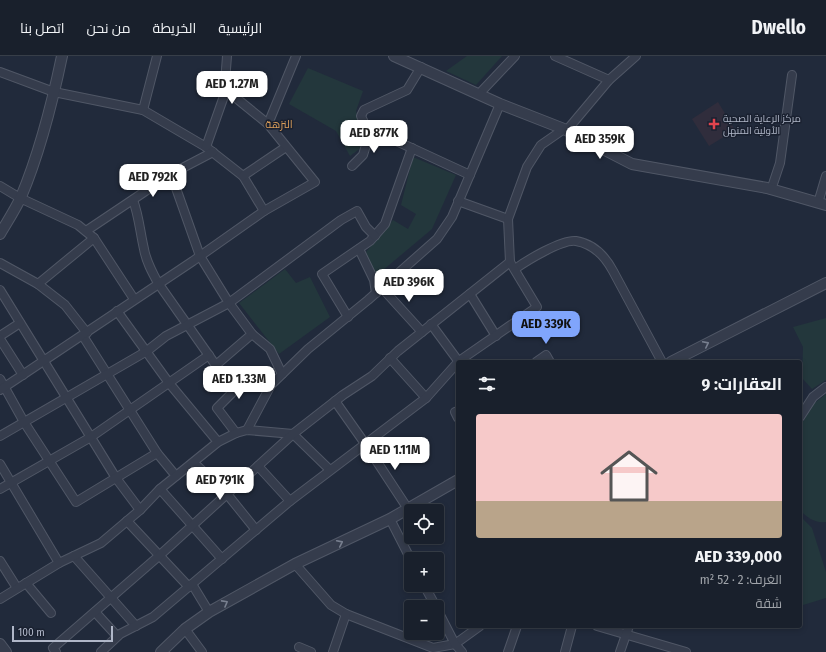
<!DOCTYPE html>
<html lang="ar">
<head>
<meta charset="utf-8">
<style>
	body { margin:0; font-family:"Fira Sans Condensed",Cairo,sans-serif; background:#222834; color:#f1f3f6; direction:rtl; height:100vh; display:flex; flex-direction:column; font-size:15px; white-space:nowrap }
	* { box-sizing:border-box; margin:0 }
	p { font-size:13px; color:#9fa3a9 }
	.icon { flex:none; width:22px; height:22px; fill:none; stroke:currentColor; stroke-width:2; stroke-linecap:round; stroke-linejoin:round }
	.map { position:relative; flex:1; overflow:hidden; direction:ltr }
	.side { position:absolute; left:456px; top:304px; width:346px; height:268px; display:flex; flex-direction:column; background:#19202c; border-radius:4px; box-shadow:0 2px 6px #0003,0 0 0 1px #373e48; direction:rtl }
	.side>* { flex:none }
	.fabs { position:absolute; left:404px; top:448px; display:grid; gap:8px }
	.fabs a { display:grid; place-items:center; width:40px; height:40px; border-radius:4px; background:#19202c; box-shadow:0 2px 6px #0003,0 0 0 1px #373e48; font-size:20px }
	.scale { position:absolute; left:12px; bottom:10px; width:101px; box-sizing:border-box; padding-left:4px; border:2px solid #b0b7c8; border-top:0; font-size:11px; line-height:14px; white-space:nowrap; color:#b0b7c8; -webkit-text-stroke:3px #1a2130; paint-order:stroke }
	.price { position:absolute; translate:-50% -34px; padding:0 9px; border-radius:8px; background:#fff; color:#222; font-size:13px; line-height:26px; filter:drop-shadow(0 1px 2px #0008) }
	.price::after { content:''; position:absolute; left:50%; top:24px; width:12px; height:9px; margin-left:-6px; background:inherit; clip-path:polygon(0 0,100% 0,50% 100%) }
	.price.active { background:#80a5fc; color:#111 }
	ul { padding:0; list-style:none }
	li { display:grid; align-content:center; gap:8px; height:212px; padding:0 20px }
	li span { display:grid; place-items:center; height:124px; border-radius:4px; color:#555 }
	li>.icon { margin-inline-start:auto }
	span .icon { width:72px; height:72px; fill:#fffc; stroke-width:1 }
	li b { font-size:17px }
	h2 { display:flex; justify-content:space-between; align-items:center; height:48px; padding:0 20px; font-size:17px }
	header { display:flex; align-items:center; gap:24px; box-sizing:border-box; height:56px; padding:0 20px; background:#19202c; border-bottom:1px solid #373e48 }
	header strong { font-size:19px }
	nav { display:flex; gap:22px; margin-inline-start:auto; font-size:14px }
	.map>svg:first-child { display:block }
	.medical { fill:#302d3c }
	.green { fill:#23373c }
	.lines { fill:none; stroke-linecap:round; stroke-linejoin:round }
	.minor-casing { stroke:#505766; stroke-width:10 }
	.tertiary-casing { stroke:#505766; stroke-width:12 }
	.minor { stroke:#353c4c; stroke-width:8 }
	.tertiary { stroke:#353c4c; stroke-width:10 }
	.oneway { stroke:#798090 }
	.health-dot { fill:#e0444e; stroke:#1a2130; stroke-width:1.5 }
	.labels { text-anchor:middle; stroke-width:3; stroke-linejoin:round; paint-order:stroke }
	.poi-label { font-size:10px; fill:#b0b7c8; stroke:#1a2130; text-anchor:start }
	.neighbourhood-label { font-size:11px; fill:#d89c5a; stroke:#1a2130 }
</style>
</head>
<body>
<header>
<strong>Dwello</strong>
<nav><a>الرئيسية</a><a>الخريطة</a><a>من نحن</a><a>اتصل بنا</a></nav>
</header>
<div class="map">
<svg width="826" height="596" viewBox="0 0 826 596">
	<rect width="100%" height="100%" fill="#212a3b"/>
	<path class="medical" d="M 718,46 L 735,74 L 709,90 L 692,63 Z"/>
	<g class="green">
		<path d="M 467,0 L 502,0 L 476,29 L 446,15 Z"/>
		<path d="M 308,12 L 363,35 L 356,55 L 361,72 L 362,91 L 350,100 L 336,75 L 289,48 Z"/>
		<path d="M 413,101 L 456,119 L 432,173 L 376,220 L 366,196 L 393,164 L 408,173 L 416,158 L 401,149 Z"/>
		<path d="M 285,213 L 296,227 L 310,221 L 330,261 L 279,298 L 239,247 Z"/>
		<path d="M 826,262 L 826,324 L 812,333 L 802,322 L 803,291 L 793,271 Z"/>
		<path d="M 826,338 L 826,466 C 816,468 806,461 800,454 L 800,371 L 812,349 Z"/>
		<path d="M 800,460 L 812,472 L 826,516 L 826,542 L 800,550 Z"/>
	</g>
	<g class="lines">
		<g class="minor-casing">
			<g id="minor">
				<path d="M 555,0 L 609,24"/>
				<path d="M 421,11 L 407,34 L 364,54 L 361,60 L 366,71 L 470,119"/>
				<path d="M 0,16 L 54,36 L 143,54 L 206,91 L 243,120 L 264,155"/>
				<path d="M 479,38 L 515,0"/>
				<path d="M 143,54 L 157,0"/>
				<path d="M 268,68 L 296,0"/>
				<path d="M 567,74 L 609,24 L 636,0"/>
				<path d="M 206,91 L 224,40 L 227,0"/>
				<path d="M 352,110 L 363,99 L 371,73"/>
				<path d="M 171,118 L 200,200 L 229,247 L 252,278 L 216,309"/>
				<path d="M 243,120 L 286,91"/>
				<path d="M 0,130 L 20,142 L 78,169 L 94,182 L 134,243"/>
				<path d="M 771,134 L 780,107 L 792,19"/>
				<path d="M 133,144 C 139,160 140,176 144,193 C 146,205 152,216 158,227 L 229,328 L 232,337 L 217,352 L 236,377"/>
				<path d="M 458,145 L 508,163"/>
				<path d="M 818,147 L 826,120"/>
				<path d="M 86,175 L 171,118 L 213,96"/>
				<path d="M 359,193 L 374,224 L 376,237"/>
				<path d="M 0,207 L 38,228 L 65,249 L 87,277"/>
				<path d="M 515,213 C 526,205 562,183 576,185 C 594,188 605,200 613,215 L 662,306"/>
				<path d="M 38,228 L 94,182"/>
				<path d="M 382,232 L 422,276"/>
				<path d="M 0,234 L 116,422 L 140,454"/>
				<path d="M 470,238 L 496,280"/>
				<path d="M 117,255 L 169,327 L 218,386"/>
				<path d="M 348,261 L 322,218 L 370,185 L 385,168 L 412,92"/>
				<path d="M 431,268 L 459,306"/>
				<path d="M 252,278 L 270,293 L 282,318"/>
				<path d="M 0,280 L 20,267"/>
				<path d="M 83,280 L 157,397 L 176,420"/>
				<path d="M 0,283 L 23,319"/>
				<path d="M 390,302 L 426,342"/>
				<path d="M 536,306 L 546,299 L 550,306"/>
				<path d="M 0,323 L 24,366 L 76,446 L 157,397"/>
				<path d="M 0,334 L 193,205 L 264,155 L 315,126 L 268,68 L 225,33"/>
				<path d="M 335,345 L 366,389 L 408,453"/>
				<path d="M 458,355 L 455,356 L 458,362"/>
				<path d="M 800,361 L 813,341 L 826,331"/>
				<path d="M 247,374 L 271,329 L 308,293 L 368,244 L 437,183 L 452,161 L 500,48"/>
				<path d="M 0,380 L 147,295 L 166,280 L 229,247 L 341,164 L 357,155 L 366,171 L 375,180"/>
				<path d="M 194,407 L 227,438 L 256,474"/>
				<path d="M 0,408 L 59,507"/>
				<path d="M 258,410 L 290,445"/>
				<path d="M 0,433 L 91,381 L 209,299"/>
				<path d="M 160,433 L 222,503"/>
				<path d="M 390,463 L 411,504"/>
				<path d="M 127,465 L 189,531"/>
				<path d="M 74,500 L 136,570"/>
				<path d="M 0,505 L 17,532"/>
				<path d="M 295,508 L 331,549 L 346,558 L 433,592 L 455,588 L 480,570"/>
				<path d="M 26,527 L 51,557"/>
				<path d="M 192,528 L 209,556"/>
				<path d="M 424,529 L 436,551"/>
				<path d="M 0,543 L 59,507 L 101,487 L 140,454 L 160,433 L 218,386 L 236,377 L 247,374 L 293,378 L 330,414"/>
				<path d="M 437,553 L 455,588 L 462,596"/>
				<path d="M 95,556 L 117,580"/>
				<path d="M 597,570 L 686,596"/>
				<path d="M 185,573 L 202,596"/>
				<path d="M 299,591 L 311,596"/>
				<path d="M 56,596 L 53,592 L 160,499 L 293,378 L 343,339 L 372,320 L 398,295 L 510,206"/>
				<path d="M 101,596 L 120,578 L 153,561 L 290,445 L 426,342 L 459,305 L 537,251 L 510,206 L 508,163 L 527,111 L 541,89 L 564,73"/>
				<path d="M 333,596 L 346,558"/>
				<path d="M 508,596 L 517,570"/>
				<path d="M 565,596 L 572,570"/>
				<path d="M 620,596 L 629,570"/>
			</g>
		</g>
		<g class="tertiary-casing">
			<g id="tertiary">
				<path d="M 394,0 L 500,48 L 564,73 L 632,108 L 767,132 L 826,149"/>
				<path d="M 0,178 C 7,166 15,154 21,141 C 40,96 52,48 62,0"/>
				<path d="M 671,306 L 826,227"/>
				<path d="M 0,588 L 6,596"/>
				<path d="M 161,596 L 185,573 L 209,556 L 295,508 L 390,463 L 458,424"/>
			</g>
		</g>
		<use href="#minor" class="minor"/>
		<use href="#tertiary" class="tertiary"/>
	</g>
	<defs><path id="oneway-chevron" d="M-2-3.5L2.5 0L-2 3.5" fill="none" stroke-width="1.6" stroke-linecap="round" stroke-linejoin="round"/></defs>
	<g class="oneway">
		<use href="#oneway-chevron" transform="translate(706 288) rotate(-27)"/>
		<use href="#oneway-chevron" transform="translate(340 487) rotate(-26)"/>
		<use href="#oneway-chevron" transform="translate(225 547) rotate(-29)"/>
	</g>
	<path class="health-dot" d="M712 62h4v4h4v4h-4v4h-4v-4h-4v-4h4z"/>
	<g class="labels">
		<g class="poi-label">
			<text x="723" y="66">مركز الرعاية الصحية<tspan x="723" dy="12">الأولية المنهل</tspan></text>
		</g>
		<g class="neighbourhood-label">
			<text x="279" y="72">النزهة</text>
		</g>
	</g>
</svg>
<div class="fabs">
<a><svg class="icon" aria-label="locate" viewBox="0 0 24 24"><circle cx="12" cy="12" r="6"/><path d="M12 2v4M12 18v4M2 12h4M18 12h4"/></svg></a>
<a>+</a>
<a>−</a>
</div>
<div class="scale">100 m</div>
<b class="price" style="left:232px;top:49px">AED 1.27M</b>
<b class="price" style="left:374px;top:98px">AED 877K</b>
<b class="price" style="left:600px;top:104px">AED 359K</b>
<b class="price" style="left:153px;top:142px">AED 792K</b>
<b class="price" style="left:409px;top:247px">AED 396K</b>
<b class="price active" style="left:546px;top:289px">AED 339K</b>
<b class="price" style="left:239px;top:344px">AED 1.33M</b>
<b class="price" style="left:395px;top:415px">AED 1.11M</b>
<b class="price" style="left:220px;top:445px">AED 791K</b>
<section class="side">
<h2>العقارات: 9<svg class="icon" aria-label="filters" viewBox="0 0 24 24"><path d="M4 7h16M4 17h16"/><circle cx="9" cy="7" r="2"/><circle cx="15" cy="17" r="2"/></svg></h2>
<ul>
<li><span style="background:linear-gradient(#f6c9c9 70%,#b9a48a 0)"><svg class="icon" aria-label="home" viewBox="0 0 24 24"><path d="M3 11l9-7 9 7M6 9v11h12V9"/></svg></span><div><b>AED 339,000</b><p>الغرف: 2 · 52 m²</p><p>شقة</p></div></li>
</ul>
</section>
</div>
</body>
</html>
